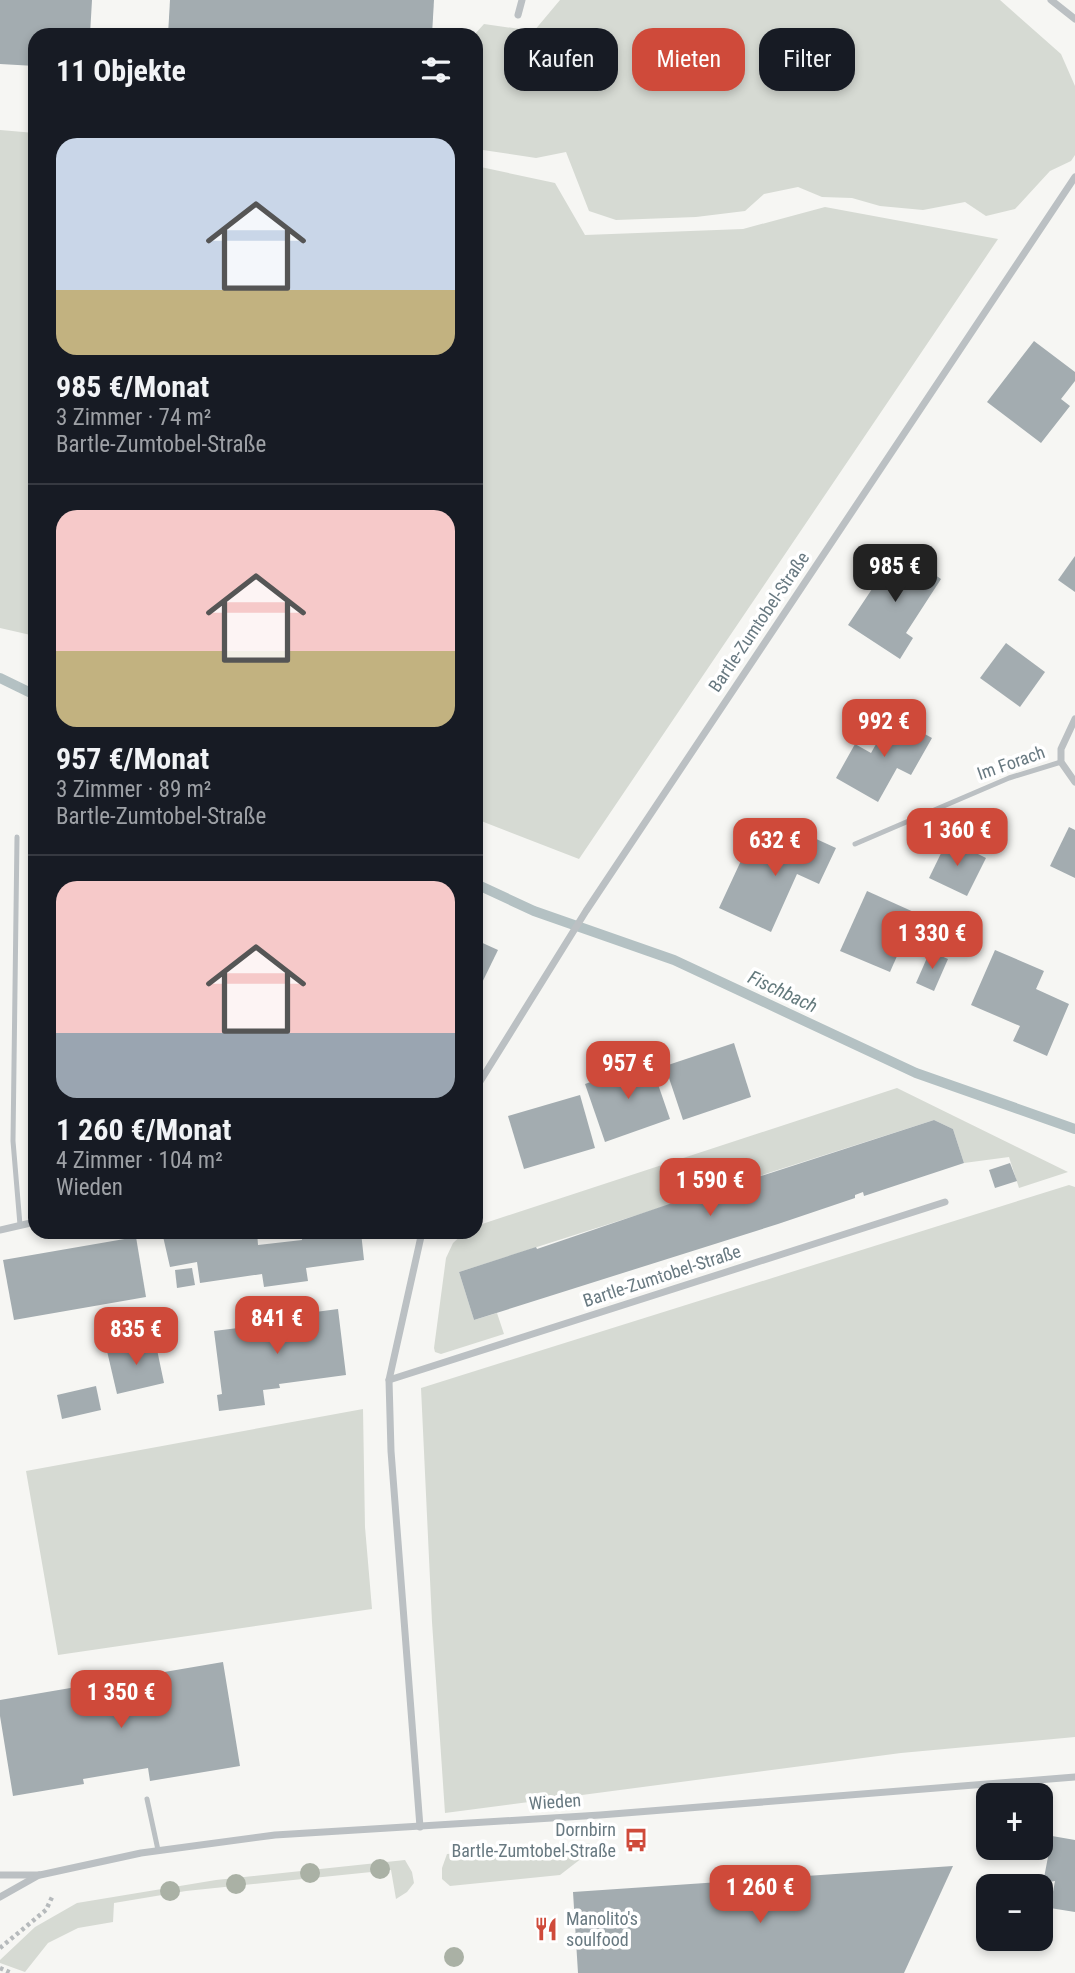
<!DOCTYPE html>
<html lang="de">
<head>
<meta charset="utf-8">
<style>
	body { margin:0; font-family:"Roboto Condensed",sans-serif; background:#20242c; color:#f1f3f6; height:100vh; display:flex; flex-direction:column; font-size:26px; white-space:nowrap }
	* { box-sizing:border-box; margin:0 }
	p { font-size:23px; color:#9ea1a6 }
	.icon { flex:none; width:38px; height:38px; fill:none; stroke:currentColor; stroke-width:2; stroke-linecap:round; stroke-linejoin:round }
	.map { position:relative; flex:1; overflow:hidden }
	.drawer { position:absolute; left:28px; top:28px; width:455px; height:1211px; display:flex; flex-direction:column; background:#171b24; border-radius:21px; box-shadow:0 4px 10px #0003 }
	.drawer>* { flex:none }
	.guide { position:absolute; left:504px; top:28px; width:466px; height:63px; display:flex; gap:14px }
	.tools { position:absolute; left:976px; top:1783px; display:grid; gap:14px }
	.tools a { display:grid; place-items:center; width:77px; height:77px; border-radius:14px; background:#171b24; box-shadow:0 4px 10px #0003; font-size:35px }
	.price { position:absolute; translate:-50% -60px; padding:0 16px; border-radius:14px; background:#cf4a3a; color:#fff; font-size:23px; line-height:46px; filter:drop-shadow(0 2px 4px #0008) }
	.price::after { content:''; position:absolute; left:50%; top:42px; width:21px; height:16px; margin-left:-10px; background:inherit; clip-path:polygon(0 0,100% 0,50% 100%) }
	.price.selected { background:#222; color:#fff }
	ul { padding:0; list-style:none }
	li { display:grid; align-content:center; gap:14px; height:371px; padding:0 28px }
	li+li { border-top:2px solid #363941 }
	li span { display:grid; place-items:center; height:217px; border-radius:21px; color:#555 }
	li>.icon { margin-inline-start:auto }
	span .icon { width:126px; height:126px; fill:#fffc; stroke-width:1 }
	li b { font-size:30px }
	h2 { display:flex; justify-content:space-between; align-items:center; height:84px; padding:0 28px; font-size:30px }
	.tag { padding:0 24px; border-radius:21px; background:#171b24; box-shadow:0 4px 10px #0003; font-size:24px; line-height:63px }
	.tag.selected { background:#cf4a3a; color:#fff }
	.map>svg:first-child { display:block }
	.green { fill:#d6dad3 }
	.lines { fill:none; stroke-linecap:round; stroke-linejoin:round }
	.stream { stroke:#b4c1c3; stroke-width:10 }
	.building { fill:#a3acb0 }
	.path { stroke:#b6babc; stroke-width:4.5; stroke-dasharray:3.5 3.5; stroke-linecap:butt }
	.service { stroke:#bbc0c3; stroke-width:5 }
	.minor { stroke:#bbc0c3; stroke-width:7 }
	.tree { fill:#aab1a5 }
	.labels { text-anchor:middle; stroke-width:7; stroke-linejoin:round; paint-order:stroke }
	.street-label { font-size:18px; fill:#687981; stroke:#fff }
	.poi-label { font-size:18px; fill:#687981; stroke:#fff; text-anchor:end }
	.water-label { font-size:19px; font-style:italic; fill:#647a7d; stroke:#fff }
</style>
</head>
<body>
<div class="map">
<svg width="1075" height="1973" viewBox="0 0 1075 1973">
	<rect width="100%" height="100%" fill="#f6f6f3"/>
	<g class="green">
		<path d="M 560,0 L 1000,0 L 1061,54 L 1075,86 L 1075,155 L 1071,161 L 1050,171 L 1015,209 L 986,216 L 965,202 L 923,210 L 880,206 L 852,198 L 822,197 L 798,187 L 764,194 L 745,211 L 696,217 L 616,220 L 589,211 L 566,152 L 536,158 L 476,149 L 476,35 L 474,35 L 484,24 L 534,31 Z"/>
		<path d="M 0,130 L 35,133 L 35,636 L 0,628 Z"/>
		<path d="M 476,166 L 555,183 L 585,235 L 743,229 L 825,207 L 998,239 L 579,859 L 476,819 Z"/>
		<path d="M 35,884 L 35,1042 L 30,1042 L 32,885 Z"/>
		<path d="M 897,1088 L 1068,1172 L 1019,1188 L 1009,1157 L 964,1163 L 953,1129 L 934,1120 L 459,1272 L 474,1320 L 497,1313 L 504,1334 L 441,1354 L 435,1352 L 434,1348 L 446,1258 L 453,1243 L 465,1232 L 476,1232 L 476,1226 Z"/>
		<path d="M 1069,1185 L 1075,1187 L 1075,1737 L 901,1753 L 445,1813 L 432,1622 L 421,1388 Z"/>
		<path d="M 363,1409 L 365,1527 L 372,1609 L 58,1655 L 26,1471 Z"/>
		<path d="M 590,1843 L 591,1851 L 560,1875 L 450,1886 L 442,1879 L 442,1868 L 447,1854 Z"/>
		<path d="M 405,1860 L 412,1872 L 414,1883 L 407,1892 L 396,1899 L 391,1870 L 186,1891 L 114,1903 L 113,1922 L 78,1928 L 48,1943 L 25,1972 L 0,1963 L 0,1960 L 35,1927 L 77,1903 L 216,1880 Z"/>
	</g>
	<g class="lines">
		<g class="stream">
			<path d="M 0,678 L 35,695"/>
			<path d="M 476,884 L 534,911 L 674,960 L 916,1073 L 1075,1129"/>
		</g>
	</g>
	<g class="building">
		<path d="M 0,0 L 92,0 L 90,35 L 35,35 L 35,66 L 0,64 Z"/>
		<path d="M 170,0 L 434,0 L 432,35 L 168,35 Z"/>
		<path d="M 1034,341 L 1075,372 L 1075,381 L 1061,399 L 1070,406 L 1041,443 L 987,402 Z"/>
		<path d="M 898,550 L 941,579 L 906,633 L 913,638 L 900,659 L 848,625 Z"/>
		<path d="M 1075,556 L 1075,592 L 1058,580 Z"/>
		<path d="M 1006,643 L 1045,672 L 1020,707 L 980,678 Z"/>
		<path d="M 892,716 L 932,738 L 911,775 L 897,768 L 878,802 L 836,778 L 855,744 L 871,753 Z"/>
		<path d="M 790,827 L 836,848 L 819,884 L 797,874 L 771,932 L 719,908 L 746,850 L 773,863 Z"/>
		<path d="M 1069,827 L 1075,830 L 1075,878 L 1050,866 Z"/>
		<path d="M 948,839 L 986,858 L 967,896 L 929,878 Z"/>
		<path d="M 867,891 L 916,913 L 890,972 L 840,951 Z"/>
		<path d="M 476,940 L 498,950 L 476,995 Z"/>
		<path d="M 995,950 L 1044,971 L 1036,989 L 1069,1004 L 1047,1056 L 1013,1041 L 1020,1026 L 971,1005 Z"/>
		<path d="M 930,951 L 948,959 L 934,991 L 916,983 Z"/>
		<path d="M 734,1043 L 751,1097 L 683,1120 L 665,1066 Z"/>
		<path d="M 650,1061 L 670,1119 L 605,1142 L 585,1084 Z"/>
		<path d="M 580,1095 L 595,1148 L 524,1169 L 508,1116 Z"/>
		<path d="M 934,1120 L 953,1129 L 964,1163 L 864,1196 L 863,1192 L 855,1195 L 855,1198 L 778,1224 L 474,1320 L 459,1272 L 536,1247 L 537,1249 L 684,1199 L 692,1197 L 693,1198 Z"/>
		<path d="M 1010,1163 L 1017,1181 L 995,1188 L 989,1170 Z"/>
		<path d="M 162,1232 L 257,1232 L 258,1245 L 302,1240 L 301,1232 L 361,1232 L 364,1260 L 306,1268 L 308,1281 L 264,1287 L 262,1274 L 200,1283 L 197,1262 L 170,1267 Z"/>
		<path d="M 136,1237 L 146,1297 L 14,1320 L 3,1260 Z"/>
		<path d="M 192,1268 L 195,1285 L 177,1288 L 175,1270 Z"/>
		<path d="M 338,1309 L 346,1375 L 279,1384 L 280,1388 L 263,1390 L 265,1405 L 219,1411 L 217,1395 L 222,1394 L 214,1331 L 271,1324 L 270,1318 Z"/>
		<path d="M 155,1340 L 164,1383 L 117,1394 L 107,1351 Z"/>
		<path d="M 96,1386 L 101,1410 L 62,1419 L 57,1395 Z"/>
		<path d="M 223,1662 L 240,1766 L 150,1781 L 148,1768 L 83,1779 L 84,1784 L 13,1796 L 0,1716 L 0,1700 Z"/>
		<path d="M 1052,1836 L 1075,1840 L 1075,1912 L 1050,1908 L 1055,1881 L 1043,1883 Z"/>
		<path d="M 953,1866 L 904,1973 L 578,1973 L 573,1892 Z"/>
	</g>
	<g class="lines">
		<g class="path">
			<path d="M 0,1948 L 46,1910 L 53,1895"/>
			<path d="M 0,1968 L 11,1973"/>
		</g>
		<g class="service">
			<path d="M 17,837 L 13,1141 L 20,1225"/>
			<path d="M 855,844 L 1009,778 L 1061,762"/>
			<path d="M 147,1799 L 158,1850"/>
		</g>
		<g class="minor">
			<path d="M 1051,0 L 1075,19"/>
			<path d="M 518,15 L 522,0"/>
			<path d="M 1075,719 L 1061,749 L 1061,762 L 1075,782"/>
			<path d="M 476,1088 L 586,911 L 1075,177"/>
			<path d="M 0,1230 L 35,1222"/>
			<path d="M 389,1380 L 945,1202"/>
			<path d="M 420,1827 L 391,1451 L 389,1380 L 422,1232"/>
			<path d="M 0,1875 L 40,1875 L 141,1853 L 275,1835 L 600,1815 L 1075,1777"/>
			<path d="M 0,1897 L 39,1875"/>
		</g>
	</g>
	<g class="tree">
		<circle cx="380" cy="1869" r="10"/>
		<circle cx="310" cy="1873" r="10"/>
		<circle cx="236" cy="1884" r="10"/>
		<circle cx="170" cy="1891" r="10"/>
		<circle cx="454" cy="1957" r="10"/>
	</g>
	<defs>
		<g id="bus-bare" transform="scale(1.89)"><path d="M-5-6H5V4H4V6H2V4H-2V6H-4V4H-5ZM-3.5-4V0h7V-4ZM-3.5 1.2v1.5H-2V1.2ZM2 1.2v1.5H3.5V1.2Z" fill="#cf4a3a" stroke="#fff" stroke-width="2.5" paint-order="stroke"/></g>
		<g id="restaurant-bare" transform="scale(1.89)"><path d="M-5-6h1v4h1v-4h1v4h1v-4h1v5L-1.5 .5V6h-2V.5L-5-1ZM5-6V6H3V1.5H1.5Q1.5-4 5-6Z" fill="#cf4a3a" stroke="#fff" stroke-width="2.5" paint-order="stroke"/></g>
	</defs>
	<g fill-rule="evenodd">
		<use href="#bus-bare" x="636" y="1840"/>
		<use href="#restaurant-bare" x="546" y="1929"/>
	</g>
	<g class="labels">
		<g class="street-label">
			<text transform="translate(759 622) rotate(-56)" y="6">Bartle-Zumtobel-Straße</text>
			<text transform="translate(1011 763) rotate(-19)" y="6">Im Forach</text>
			<text transform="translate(662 1276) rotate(-18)" y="6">Bartle-Zumtobel-Straße</text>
			<text transform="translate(555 1802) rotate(-4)" y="6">Wieden</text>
		</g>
		<g class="poi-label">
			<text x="616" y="1836">Dornbirn<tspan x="616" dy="21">Bartle-Zumtobel-Straße</tspan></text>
			<text x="566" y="1925" text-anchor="start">Manolito's<tspan x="566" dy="21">soulfood</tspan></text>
		</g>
		<g class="water-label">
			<text transform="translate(783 991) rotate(25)" y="7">Fischbach</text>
		</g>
	</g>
</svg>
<div class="tools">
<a>+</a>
<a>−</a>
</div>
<b class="price selected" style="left:895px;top:604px">985 €</b>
<b class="price" style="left:884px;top:759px">992 €</b>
<b class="price" style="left:957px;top:868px">1 360 €</b>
<b class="price" style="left:775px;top:878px">632 €</b>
<b class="price" style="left:932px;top:971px">1 330 €</b>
<b class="price" style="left:628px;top:1101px">957 €</b>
<b class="price" style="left:710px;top:1218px">1 590 €</b>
<b class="price" style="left:277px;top:1356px">841 €</b>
<b class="price" style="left:136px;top:1367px">835 €</b>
<b class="price" style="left:121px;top:1730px">1 350 €</b>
<b class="price" style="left:760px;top:1925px">1 260 €</b>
<div class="guide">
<a class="tag">Kaufen</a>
<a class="tag selected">Mieten</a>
<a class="tag">Filter</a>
</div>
<section class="drawer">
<h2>11 Objekte<svg class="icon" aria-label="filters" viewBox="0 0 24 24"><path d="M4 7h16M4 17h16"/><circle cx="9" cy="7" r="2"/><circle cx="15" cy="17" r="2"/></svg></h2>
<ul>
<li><span style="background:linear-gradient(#c9d6e8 70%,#c2b280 0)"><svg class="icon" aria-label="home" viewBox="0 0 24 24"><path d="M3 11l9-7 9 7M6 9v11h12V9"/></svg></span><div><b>985 €/Monat</b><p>3 Zimmer · 74 m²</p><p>Bartle-Zumtobel-Straße</p></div></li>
<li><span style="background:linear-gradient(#f6c9c9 65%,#c2b280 0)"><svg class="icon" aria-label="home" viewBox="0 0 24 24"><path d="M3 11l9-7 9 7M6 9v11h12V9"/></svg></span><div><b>957 €/Monat</b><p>3 Zimmer · 89 m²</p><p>Bartle-Zumtobel-Straße</p></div></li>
<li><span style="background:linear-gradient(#f6c9c9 70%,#9aa5b1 0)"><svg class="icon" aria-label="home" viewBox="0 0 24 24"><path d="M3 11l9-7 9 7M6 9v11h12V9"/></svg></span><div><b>1 260 €/Monat</b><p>4 Zimmer · 104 m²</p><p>Wieden</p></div></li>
</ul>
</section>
</div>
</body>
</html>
